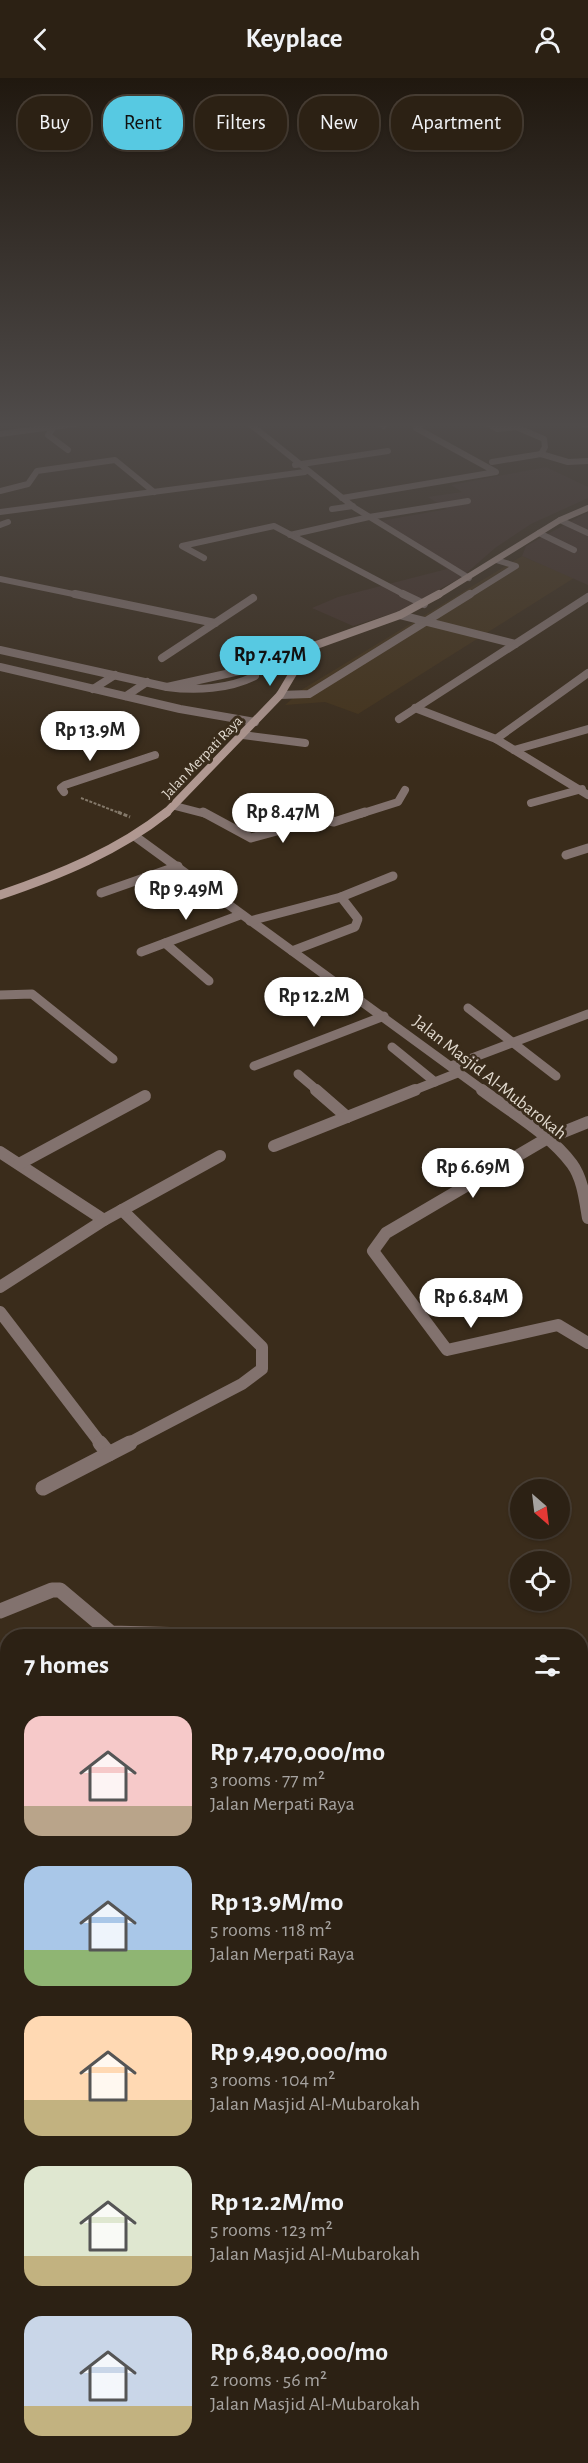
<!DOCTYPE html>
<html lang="en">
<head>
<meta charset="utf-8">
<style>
	body { margin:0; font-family:"Alegreya Sans",sans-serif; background:#382e22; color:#f1f3f6; height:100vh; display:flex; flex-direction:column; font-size:22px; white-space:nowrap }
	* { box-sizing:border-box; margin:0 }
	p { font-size:20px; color:#a6a3a0 }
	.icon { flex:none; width:33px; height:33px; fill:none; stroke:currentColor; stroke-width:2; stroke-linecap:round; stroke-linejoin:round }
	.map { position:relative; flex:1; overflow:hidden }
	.panel { position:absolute; left:0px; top:1551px; width:588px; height:834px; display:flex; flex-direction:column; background:#2c2114; border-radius:24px 24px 0 0; box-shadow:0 2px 4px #0004,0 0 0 2px #483e34 }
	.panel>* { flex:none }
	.guide { position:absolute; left:18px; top:18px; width:552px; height:54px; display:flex; gap:12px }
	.needle { width:39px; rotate:152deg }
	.controls { position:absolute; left:510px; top:1401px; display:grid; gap:12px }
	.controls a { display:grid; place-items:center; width:60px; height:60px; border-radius:50%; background:#2c2114; box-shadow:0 2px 4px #0004,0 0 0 2px #483e34; font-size:30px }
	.price { position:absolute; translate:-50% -51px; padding:0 14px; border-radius:21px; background:#fff; color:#222; font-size:20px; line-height:39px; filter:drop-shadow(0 2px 3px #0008) }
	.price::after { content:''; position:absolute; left:50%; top:36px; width:18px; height:14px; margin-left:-9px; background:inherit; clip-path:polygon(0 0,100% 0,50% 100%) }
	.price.on { background:#57c9e2; color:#111 }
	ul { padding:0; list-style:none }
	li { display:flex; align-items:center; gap:18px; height:150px; padding:0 24px }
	li span { display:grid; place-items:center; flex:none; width:168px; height:120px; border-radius:18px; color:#555 }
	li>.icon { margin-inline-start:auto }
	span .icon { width:72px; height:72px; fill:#fffc; stroke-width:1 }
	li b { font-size:26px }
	h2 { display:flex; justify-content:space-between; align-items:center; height:72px; padding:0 24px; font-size:26px }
	.chip { padding:0 21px; border-radius:24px; background:#2c2114; box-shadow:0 2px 4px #0004,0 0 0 2px #483e34; font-size:21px; line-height:54px }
	.chip.on { background:#57c9e2; color:#111 }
	header { display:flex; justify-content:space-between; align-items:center; height:78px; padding:0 24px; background:#2c2114; font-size:27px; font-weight:700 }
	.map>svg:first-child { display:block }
	.built { fill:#44331b }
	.industrial { fill:#443229 }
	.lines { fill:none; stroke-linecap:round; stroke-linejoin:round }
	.path-far1 { stroke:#84796a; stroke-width:2; stroke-dasharray:3 1.5; stroke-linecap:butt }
	.path { stroke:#84796a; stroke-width:3; stroke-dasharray:4 2; stroke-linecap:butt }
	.service-far4 { stroke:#82726e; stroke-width:6 }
	.service-far3 { stroke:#82726e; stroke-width:8 }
	.service-far2 { stroke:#82726e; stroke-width:9 }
	.service-far1 { stroke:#82726e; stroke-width:12 }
	.service { stroke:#82726e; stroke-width:15 }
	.minor-far5 { stroke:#82726e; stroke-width:6 }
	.minor-far4 { stroke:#82726e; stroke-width:8 }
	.minor-far3 { stroke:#82726e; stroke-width:9 }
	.minor-far2 { stroke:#82726e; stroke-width:12 }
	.minor-far1 { stroke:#82726e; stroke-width:15 }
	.minor { stroke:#82726e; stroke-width:20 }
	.tertiary { stroke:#82726e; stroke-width:6 }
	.secondary-far2 { stroke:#b09891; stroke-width:6 }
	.secondary-far1 { stroke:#b09891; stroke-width:8 }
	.secondary { stroke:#b09891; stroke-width:9 }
	.labels { text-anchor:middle; stroke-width:6; stroke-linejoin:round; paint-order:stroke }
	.far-street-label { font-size:15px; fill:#e2dacf; stroke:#3a2c1b }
	.street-label { font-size:18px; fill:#e2dacf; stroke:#3a2c1b }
</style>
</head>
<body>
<header><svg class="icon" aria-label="back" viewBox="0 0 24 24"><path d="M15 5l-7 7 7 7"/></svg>Keyplace<svg class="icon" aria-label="person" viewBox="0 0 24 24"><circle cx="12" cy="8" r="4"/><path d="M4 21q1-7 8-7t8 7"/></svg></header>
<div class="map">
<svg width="588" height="2385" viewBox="0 0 588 2385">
	<rect width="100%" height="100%" fill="#3a2c1b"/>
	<path class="built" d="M 522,478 L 574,500 L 358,636 L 325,624 L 285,627 L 303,611 Z"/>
	<g class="industrial">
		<path d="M 546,389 L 588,409 L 588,420 L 531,446 L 495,470 L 462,499 L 397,534 L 353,548 L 312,530 L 338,519 L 447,491 L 375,444 L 447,431 L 428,419 L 462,414 L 451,407 Z"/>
		<path d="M 588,434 L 588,507 L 522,478 L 526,468 Z"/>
	</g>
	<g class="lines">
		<path class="path-far1" d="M 81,720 L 122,736"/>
		<path class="path" d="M 118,734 L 130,739"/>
		<g class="service-far4">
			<path d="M 54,349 L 48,357 L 68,372"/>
			<path d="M 332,431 L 353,428"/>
			<path d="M 539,455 L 574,472"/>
			<path d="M 468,518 L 516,488 L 496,482"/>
		</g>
		<g class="service-far3">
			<path d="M 0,572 L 167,609"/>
			<path d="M 244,592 L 253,593 L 255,598 C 229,611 196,613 167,609 Z"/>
			<path d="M 93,611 L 115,597"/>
			<path d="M 280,617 L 309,616 L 470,516"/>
			<path d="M 126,618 L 147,604"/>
			<path d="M 243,657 L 305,665"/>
		</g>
		<g class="service-far2">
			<path d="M 468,930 L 556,998"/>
			<path d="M 392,969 L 435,1004"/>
			<path d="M 451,988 L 588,936"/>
			<path d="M 298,996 L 318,1013"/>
			<path d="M 412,1013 L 460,994"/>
		</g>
		<g class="service-far1">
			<path d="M 316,1012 L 347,1039"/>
			<path d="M 274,1068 L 415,1012"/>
			<path d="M 0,1074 L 104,1142"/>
			<path d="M 19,1086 L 145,1018"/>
			<path d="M 122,1132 L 262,1269 L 262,1291 L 242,1306 L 127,1366"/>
			<path d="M 0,1209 L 104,1142 L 220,1078"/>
			<path d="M 0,1234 L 101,1366"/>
		</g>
		<g class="service">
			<path d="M 100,1365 L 109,1376"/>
			<path d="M 43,1410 L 130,1365"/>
			<path d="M 580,1730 L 584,1728"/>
		</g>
		<g class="minor-far5">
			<path d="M 380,346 L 384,348"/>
			<path d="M 488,346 L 497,351 L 517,349"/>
			<path d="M 509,346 L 544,361 L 545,369 L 541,376"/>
			<path d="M 584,346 L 588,347"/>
			<path d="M 0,356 L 75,346"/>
			<path d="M 492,384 L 541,376 L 568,384 L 588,383"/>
			<path d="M 295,387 L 388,373"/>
			<path d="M 0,413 L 28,406 L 37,393 L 115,382 L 154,414"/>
			<path d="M 342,420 L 496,394 L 416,350 L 421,346"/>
			<path d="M 0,434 L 305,394"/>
			<path d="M 560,442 L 588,455"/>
			<path d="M 0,447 L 8,444"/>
			<path d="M 290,457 L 369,439 L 468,423"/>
			<path d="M 204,480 L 182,468 L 274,448 L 407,518"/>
			<path d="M 0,501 L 83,518"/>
		</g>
		<g class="minor-far4">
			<path d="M 75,516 L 215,545"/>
			<path d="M 403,516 L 424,526"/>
			<path d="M 400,537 L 515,566"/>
			<path d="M 162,580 L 253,520"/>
			<path d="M 0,589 L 180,631 L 255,644"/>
			<path d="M 415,630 L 496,661 L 588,717"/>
			<path d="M 399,641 L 588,519"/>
			<path d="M 496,661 L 588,595"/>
			<path d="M 514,672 L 588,651"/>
			<path d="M 64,714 L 61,710 L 65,707 L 155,677"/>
			<path d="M 531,725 L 582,711"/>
			<path d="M 175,728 L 206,736"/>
			<path d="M 360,736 L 398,724 L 405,712"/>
		</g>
		<g class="minor-far3">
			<path d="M 203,734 L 251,760 L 321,741 L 334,744 L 365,734"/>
			<path d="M 136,759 L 484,1013"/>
			<path d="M 566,777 L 588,770"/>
			<path d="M 101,815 L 178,788"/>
			<path d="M 250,843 L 341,819"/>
			<path d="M 165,865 L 209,903"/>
			<path d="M 292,873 L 355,849 L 358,841 L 341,819 L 393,798"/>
			<path d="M 141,874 L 240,837"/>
			<path d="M 0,917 L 32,916 L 113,981"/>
			<path d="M 254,988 L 384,938"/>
		</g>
		<g class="minor-far2">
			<path d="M 482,1012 C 511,1034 550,1056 572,1086 C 583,1101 585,1123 588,1140"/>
			<path d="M 588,1044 L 546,1061 L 386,1155 L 373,1173 L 447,1272 L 558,1247 L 588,1265"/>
		</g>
		<g class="minor-far1">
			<path d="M 0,1533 L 52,1512 L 60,1512 L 111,1555 L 229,1558"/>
			<path d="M 580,1585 L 588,1583"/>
			<path d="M 0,1765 L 8,1774"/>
		</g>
		<g class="minor">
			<path d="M 580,2259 L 588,2266"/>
			<path d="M 386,2378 L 391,2385"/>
		</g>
		<path class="tertiary" d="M 250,346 L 355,430 L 469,500"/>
		<path class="secondary-far2" d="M 437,518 L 560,442 L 588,430"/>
		<path class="secondary-far1" d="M 165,736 L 280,617 L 308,570 L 400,537 L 439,516"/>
		<path class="secondary" d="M 0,817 C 59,797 118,773 167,734"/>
	</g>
	<linearGradient id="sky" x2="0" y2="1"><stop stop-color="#20180f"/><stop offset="0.51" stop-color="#4f4b4a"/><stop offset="1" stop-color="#4f4b4a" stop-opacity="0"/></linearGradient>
	<rect width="588" height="680" fill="url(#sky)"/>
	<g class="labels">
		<g class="far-street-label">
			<text transform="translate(202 679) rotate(-46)" y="5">Jalan Merpati Raya</text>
		</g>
		<g class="street-label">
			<text transform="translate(490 999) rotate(38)" y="6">Jalan Masjid Al-Mubarokah</text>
		</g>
	</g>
</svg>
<div class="controls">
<a><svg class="needle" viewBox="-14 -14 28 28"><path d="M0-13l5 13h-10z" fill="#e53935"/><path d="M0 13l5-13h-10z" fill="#a6a3a0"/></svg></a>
<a><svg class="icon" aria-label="locate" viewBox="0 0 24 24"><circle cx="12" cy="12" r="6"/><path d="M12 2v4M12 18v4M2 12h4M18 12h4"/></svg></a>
</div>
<b class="price on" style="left:270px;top:609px">Rp 7.47M</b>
<b class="price" style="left:90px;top:684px">Rp 13.9M</b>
<b class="price" style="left:283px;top:766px">Rp 8.47M</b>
<b class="price" style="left:186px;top:843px">Rp 9.49M</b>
<b class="price" style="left:314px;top:950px">Rp 12.2M</b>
<b class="price" style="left:473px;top:1121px">Rp 6.69M</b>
<b class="price" style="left:471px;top:1251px">Rp 6.84M</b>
<div class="guide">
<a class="chip">Buy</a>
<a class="chip on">Rent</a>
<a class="chip">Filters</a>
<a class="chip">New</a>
<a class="chip">Apartment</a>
</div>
<section class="panel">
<h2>7 homes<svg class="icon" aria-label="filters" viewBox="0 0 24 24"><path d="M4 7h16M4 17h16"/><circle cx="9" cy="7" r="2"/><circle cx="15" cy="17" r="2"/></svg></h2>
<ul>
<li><span style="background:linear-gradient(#f6c9c9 75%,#b9a48a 0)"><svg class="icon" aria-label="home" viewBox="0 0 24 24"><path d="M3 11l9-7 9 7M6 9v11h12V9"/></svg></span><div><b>Rp 7,470,000/mo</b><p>3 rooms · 77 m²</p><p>Jalan Merpati Raya</p></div></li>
<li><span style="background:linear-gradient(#a9c7e8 70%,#8fb573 0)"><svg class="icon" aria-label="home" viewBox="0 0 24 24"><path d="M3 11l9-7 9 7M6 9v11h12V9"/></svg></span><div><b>Rp 13.9M/mo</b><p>5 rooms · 118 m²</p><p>Jalan Merpati Raya</p></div></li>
<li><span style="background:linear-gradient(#ffd9b3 70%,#c2b280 0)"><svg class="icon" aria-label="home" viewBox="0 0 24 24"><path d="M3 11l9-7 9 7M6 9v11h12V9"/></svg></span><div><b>Rp 9,490,000/mo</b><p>3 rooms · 104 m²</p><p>Jalan Masjid Al-Mubarokah</p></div></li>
<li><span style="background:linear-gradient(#dfe7d0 75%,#c2b280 0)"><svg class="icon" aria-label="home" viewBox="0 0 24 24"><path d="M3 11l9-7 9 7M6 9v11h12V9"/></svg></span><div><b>Rp 12.2M/mo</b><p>5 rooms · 123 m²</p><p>Jalan Masjid Al-Mubarokah</p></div></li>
<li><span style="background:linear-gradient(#c9d6e8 75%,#c2b280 0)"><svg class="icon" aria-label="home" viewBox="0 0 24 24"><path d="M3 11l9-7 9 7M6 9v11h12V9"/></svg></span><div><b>Rp 6,840,000/mo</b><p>2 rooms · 56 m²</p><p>Jalan Masjid Al-Mubarokah</p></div></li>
</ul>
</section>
</div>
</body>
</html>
